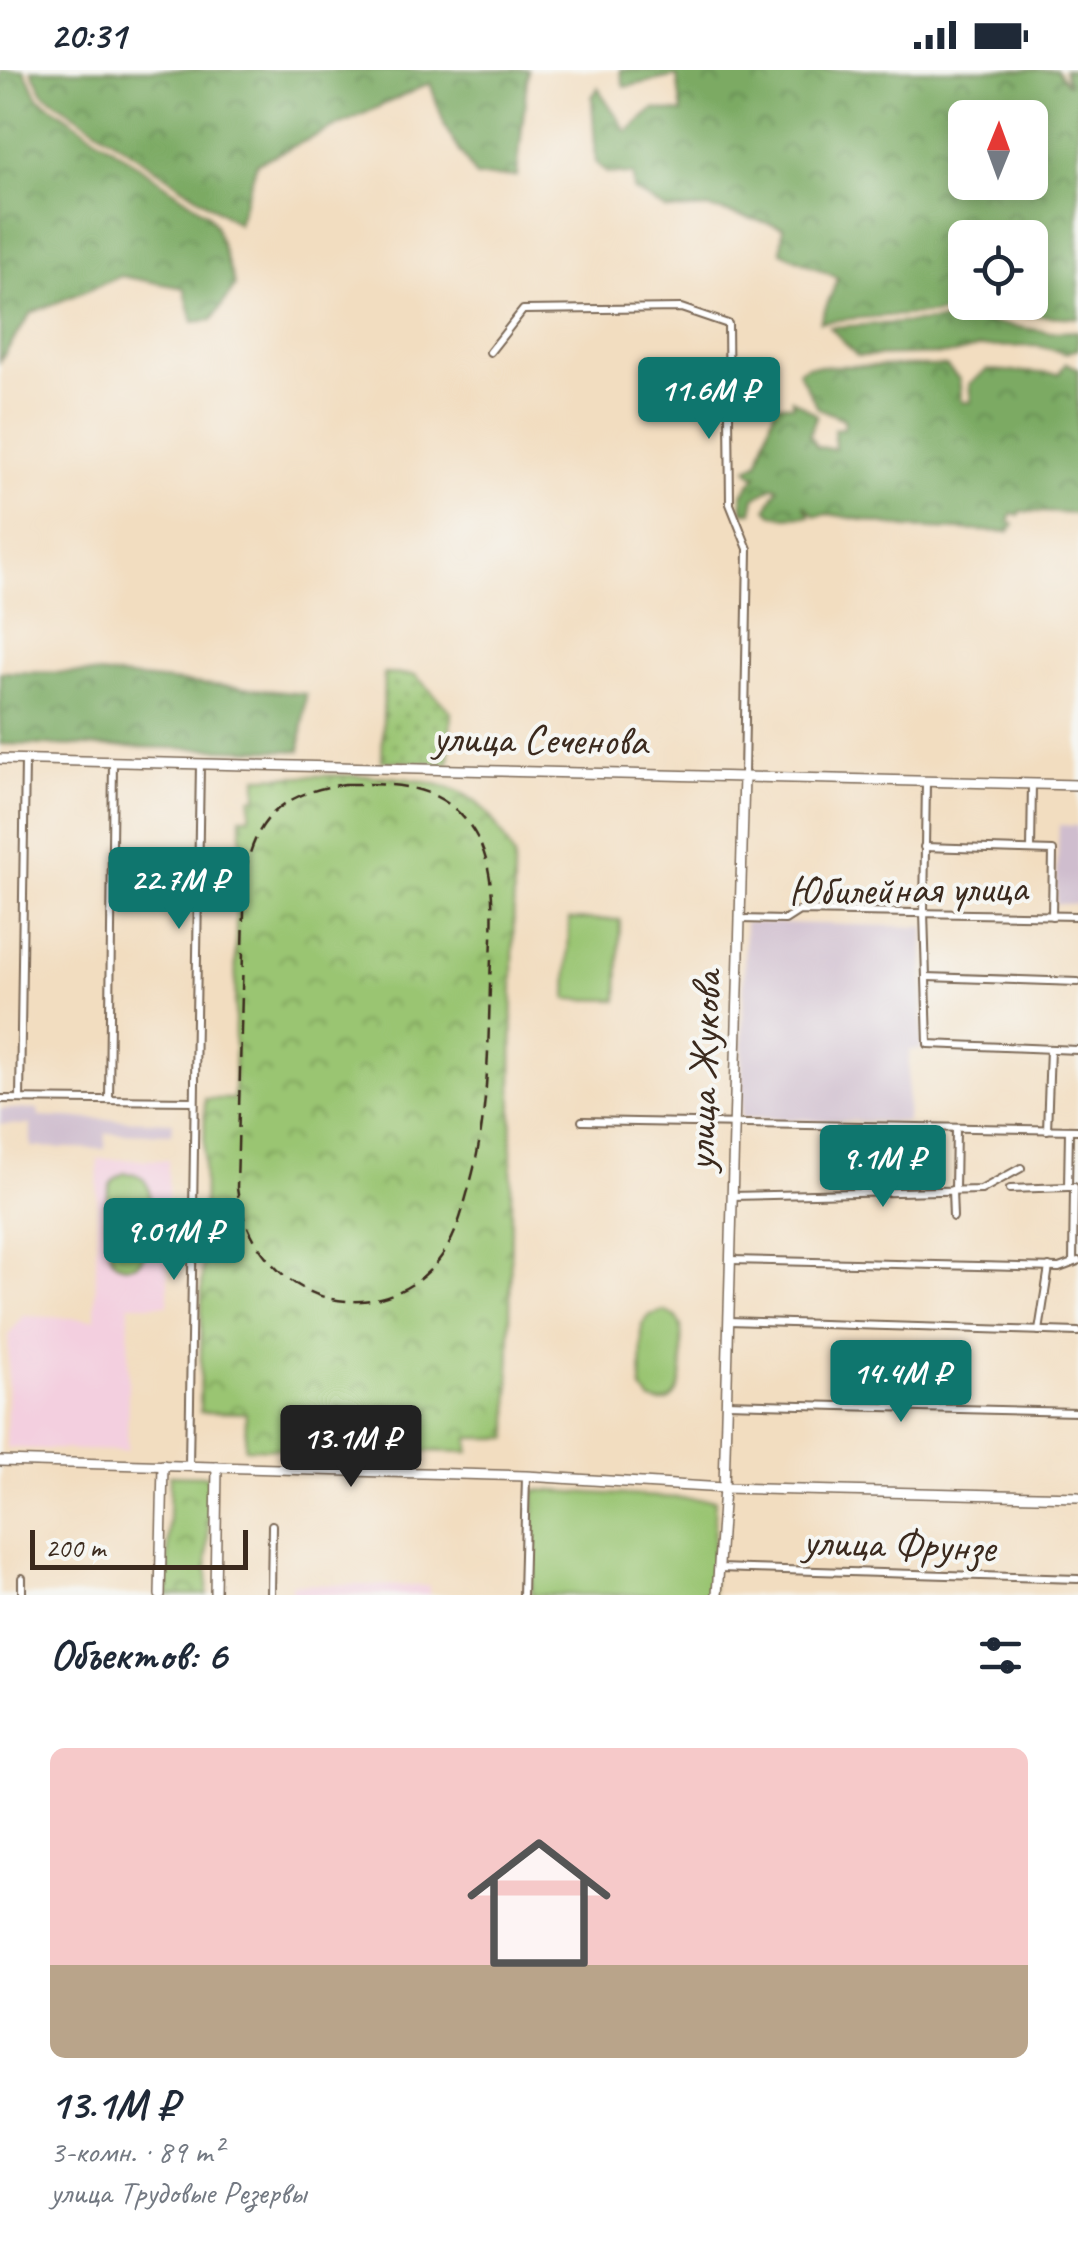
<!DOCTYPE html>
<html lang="ru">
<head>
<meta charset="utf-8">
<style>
	body { margin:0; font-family:Caveat,sans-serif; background:#f6f6f7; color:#1f2937; height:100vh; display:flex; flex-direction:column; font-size:38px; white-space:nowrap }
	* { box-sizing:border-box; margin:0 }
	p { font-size:32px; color:#747a83 }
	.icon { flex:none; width:55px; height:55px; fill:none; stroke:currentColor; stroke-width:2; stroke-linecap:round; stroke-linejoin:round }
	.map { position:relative; height:1525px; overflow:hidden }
	.drawer { display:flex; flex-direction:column; background:#fff; flex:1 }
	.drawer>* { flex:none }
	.needle { width:65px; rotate:1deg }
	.buttons { position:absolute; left:948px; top:30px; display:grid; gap:20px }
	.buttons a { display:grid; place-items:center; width:100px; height:100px; border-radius:15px; background:#fff; box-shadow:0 5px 15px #0003; font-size:50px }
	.scale { position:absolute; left:30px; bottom:25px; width:218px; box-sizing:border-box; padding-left:10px; border:5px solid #3b2a1e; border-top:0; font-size:28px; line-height:35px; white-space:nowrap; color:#3b2a1e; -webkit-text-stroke:8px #f6f6f2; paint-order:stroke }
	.price { position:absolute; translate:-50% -85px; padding:0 22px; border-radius:10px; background:#0f766e; color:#fff; font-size:32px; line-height:65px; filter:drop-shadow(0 2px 5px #0008) }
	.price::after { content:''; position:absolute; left:50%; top:60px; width:30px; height:22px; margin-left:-15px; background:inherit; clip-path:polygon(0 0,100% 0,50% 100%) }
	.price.on { background:#222; color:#fff }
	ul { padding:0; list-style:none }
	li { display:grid; align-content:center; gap:20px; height:530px; padding:0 50px }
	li+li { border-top:2px solid #e0e1e3 }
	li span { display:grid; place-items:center; height:310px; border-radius:15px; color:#555 }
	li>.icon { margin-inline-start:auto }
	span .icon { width:180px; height:180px; fill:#fffc; stroke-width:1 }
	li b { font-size:42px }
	h2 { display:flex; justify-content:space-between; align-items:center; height:120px; padding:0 50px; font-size:42px }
	.status { display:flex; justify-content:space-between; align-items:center; height:70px; padding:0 50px; background:#fff; direction:ltr }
	.status svg { height:28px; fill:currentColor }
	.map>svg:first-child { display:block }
	.built { fill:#f3cfdf }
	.industrial { fill:#cfbdce }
	.grass { fill:url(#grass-dots); stroke:#6a7848; stroke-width:2.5 }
	.forest { fill:url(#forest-crowns); stroke:#5b6a41; stroke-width:2.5; fill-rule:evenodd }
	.park { fill:url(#park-crowns); stroke:#6a7848; stroke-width:2.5 }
	.garden { fill:#9ac572; stroke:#6a7848; stroke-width:2.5 }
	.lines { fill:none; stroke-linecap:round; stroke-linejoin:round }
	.street-casing { stroke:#7b6957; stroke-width:10 }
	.secondary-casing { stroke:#7b6957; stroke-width:12 }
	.street { stroke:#fff; stroke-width:6 }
	.secondary { stroke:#fff; stroke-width:9 }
	.rail { stroke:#3b2a1e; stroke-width:2.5; stroke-dasharray:15 8; stroke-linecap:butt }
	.labels { text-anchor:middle; stroke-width:8; stroke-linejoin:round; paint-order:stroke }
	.street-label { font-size:42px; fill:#3b2a1e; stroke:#f6f6f2 }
</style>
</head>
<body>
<div class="status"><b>20:31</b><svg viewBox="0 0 49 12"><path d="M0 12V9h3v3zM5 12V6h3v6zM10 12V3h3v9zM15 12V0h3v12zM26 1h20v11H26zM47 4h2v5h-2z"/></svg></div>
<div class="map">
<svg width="1078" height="1525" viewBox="0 0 1078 1525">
	<defs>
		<pattern id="grass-dots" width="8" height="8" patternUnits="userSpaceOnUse" patternTransform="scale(2.5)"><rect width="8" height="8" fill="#9ac572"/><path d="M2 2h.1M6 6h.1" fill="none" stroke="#7fa05d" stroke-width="1.8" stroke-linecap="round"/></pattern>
		<pattern id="forest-crowns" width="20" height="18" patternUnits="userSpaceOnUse" patternTransform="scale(2.5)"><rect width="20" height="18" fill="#7baa64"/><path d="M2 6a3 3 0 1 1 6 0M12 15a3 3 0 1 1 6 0" fill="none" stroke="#668b52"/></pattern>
		<pattern id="park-crowns" width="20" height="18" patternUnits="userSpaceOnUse" patternTransform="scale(2.5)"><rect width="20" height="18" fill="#9ac572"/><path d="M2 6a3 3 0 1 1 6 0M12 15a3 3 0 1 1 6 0" fill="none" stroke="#7fa05d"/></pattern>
	</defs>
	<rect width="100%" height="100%" fill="#f6f6f2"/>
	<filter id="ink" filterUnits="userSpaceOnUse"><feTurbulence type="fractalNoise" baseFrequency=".01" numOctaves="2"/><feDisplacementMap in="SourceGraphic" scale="20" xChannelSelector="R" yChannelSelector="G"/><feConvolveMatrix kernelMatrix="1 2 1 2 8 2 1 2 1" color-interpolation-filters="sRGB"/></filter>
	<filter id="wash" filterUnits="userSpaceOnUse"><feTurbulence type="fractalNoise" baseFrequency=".0048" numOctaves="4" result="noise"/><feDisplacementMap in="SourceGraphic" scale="40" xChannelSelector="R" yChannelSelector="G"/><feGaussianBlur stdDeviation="2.25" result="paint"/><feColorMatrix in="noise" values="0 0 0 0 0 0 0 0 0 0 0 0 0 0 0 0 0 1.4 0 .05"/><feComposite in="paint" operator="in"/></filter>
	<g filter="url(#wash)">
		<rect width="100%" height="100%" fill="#f2ddc0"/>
		<g class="built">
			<path d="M 98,1089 L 168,1090 L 168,1235 L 129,1235 L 127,1381 L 6,1378 L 9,1265 L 23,1246 L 95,1249 Z"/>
			<path d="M 291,1514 L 429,1516 L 429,1525 L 291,1525 Z"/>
		</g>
		<g class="industrial">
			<path d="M 1059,755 L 1078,756 L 1078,834 L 1056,834 Z"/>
			<path d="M 745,852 L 925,857 L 921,980 L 909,980 L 907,1052 L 741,1048 Z"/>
			<path d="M 0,1039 L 38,1039 L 39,1047 L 173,1052 L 172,1064 L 106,1063 L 105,1079 L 31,1077 L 31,1055 L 0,1054 Z"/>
		</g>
		<path class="grass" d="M 384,604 L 415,605 L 451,642 L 449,693 L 382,691 Z"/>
		<g class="forest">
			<path d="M 0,0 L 24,0 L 38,27 L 207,143 L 215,155 L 235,216 L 212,250 L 193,252 L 184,218 L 121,206 L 31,243 L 0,291 Z"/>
			<path d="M 31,0 L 528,0 L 517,106 L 476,107 L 446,59 L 430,13 L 257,93 L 238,154 L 43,23 Z"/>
			<path d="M 620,0 L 1056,0 L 1068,15 L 1064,0 L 1078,0 L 1078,248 C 988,241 910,242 820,252 L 838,208 L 781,182 L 783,157 L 709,138 L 667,140 L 634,121 L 633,105 L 607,103 L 596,93 L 592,27 L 598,18 L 627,62 L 654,39 L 682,43 L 677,6 L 624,17 ZM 965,48 L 1030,48 L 1030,112 L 965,112 ZM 965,168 L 1030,168 L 1030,232 L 965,232 Z"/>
			<path d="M 966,249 L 1050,262 L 1078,261 L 1078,279 L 1065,283 L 1038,276 L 979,277 L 954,284 L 857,286 L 830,257 Z"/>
			<path d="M 1066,293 L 1078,298 L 1078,444 L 1021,441 L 1019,446 L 1012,444 L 1009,452 L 1014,455 L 1009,462 L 907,458 L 829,444 L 815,446 L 804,434 L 810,446 L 785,447 L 772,444 L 767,438 L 778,418 L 774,416 L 755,428 L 752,442 L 743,442 L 742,425 L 757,405 L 753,405 L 747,398 L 758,393 L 776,334 L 793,335 L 792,329 L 817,345 L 809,365 L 817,377 L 835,379 L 834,359 L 844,358 L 844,349 L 818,338 L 798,301 L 808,296 L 946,296 L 959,309 L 962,332 L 971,332 L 969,314 L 987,300 L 1059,304 Z"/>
			<path d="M 0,602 L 87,603 L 306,624 L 300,681 L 0,674 Z"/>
		</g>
		<g class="park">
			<path d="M 257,707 C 314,707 438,695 479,735 C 495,750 504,768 514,787 L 509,1368 L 469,1368 L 469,1382 L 245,1378 L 246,1343 L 200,1342 L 205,1029 L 234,1029 L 237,773 L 241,773 L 241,747 L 250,747 L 251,728 L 257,727 Z"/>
			<path d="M 170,1405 L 209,1406 L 207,1525 L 167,1525 Z"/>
		</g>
		<g class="garden">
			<path d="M 569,849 L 620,850 L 618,930 L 567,929 Z"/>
			<path d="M 124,1103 C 133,1103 141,1104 146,1113 C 152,1121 149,1135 149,1145 C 148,1168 150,1207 116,1193 C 105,1182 103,1127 111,1113 C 115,1107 118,1107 124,1103 Z"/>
			<path d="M 664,1241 L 676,1247 L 681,1256 C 681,1281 692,1342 651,1331 L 641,1318 L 642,1255 L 650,1245 Z"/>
			<path d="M 535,1420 L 715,1430 L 712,1525 L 531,1525 Z"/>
		</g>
	</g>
	<g filter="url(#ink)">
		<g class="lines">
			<g class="street-casing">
				<g id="street">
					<path d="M 490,282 L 523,240 L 681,238 L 728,254 L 730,434 L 748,479 L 744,706"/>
					<path d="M 926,712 L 924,842 L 928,974 L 1078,980"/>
					<path d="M 924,777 L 1053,781 L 1052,846"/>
					<path d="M 1031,780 L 1032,713"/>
					<path d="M 740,849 L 785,850 L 799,841 L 1078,846"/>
					<path d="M 927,907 L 1078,912"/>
					<path d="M 0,1029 L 194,1031"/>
					<path d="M 20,1029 L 25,690"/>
					<path d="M 109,1030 L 113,691"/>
					<path d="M 582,1051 L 1078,1060"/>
					<path d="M 1047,1060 L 1050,979"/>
					<path d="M 1069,1060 L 1068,1117 L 1074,1117 L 1073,1192"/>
					<path d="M 1010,1119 L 1068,1117"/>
					<path d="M 952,1120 L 953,1147"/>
					<path d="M 955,1120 L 956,1058"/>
					<path d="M 732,1126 L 981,1120 L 1021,1098"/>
					<path d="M 731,1190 L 1059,1198 L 1078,1191"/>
					<path d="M 729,1251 L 1078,1262"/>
					<path d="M 1039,1261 L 1049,1197"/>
					<path d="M 726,1333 L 1078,1342"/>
					<path d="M 189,1396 L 200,693"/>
					<path d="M 718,1498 L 1078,1509"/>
					<path d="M 22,1525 L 22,1508"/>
					<path d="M 271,1525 L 272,1455"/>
					<path d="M 523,1525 L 526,1406"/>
				</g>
			</g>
			<g class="secondary-casing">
				<g id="secondary">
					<path d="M 0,689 L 1078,715"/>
					<path d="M 0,1391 L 526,1406 L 724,1418 L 1078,1427"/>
					<path d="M 160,1525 L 163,1395"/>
					<path d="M 215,1525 L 217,1397"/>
					<path d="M 717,1525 L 724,1418 L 744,706"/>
				</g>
			</g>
			<use href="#street" class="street"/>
			<use href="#secondary" class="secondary"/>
			<path class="rail" d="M 345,714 C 392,714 436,712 468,753 C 502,797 491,863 490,915 C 488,987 488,1055 467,1124 C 461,1146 455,1168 441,1187 C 426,1208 404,1222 380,1228 C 308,1246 246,1188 237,1118 L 245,803 C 257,742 287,723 345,714 Z"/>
		</g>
	</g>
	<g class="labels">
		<g class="street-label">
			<text transform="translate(540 668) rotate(1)" y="15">улица Сеченова</text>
			<text transform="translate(908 818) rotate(-1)" y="15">Юбилейная улица</text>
			<text transform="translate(702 1001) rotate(-88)" y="15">улица Жукова</text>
			<text transform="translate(899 1473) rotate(2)" y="15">улица Фрунзе</text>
		</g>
	</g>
</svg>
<div class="buttons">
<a><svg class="needle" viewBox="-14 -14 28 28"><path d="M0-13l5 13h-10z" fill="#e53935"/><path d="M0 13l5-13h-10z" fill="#747a83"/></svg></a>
<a><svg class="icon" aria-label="locate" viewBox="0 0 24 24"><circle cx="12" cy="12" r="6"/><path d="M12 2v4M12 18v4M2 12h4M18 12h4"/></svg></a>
</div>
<div class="scale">200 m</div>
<b class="price" style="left:709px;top:372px">11.6M ₽</b>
<b class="price" style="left:179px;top:862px">22.7M ₽</b>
<b class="price" style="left:883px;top:1140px">9.1M ₽</b>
<b class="price" style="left:174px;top:1213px">9.01M ₽</b>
<b class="price" style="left:901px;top:1355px">14.4M ₽</b>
<b class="price on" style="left:351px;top:1420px">13.1M ₽</b>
</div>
<section class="drawer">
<h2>Объектов: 6<svg class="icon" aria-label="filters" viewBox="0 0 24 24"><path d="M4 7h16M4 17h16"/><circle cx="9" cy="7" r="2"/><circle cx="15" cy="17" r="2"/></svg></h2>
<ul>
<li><span style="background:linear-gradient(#f6c9c9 70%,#b9a48a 0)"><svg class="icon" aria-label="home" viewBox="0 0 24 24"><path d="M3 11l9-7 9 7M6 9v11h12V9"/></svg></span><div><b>13.1M ₽</b><p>3-комн. · 89 m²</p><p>улица Трудовые Резервы</p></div></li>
</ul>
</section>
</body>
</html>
